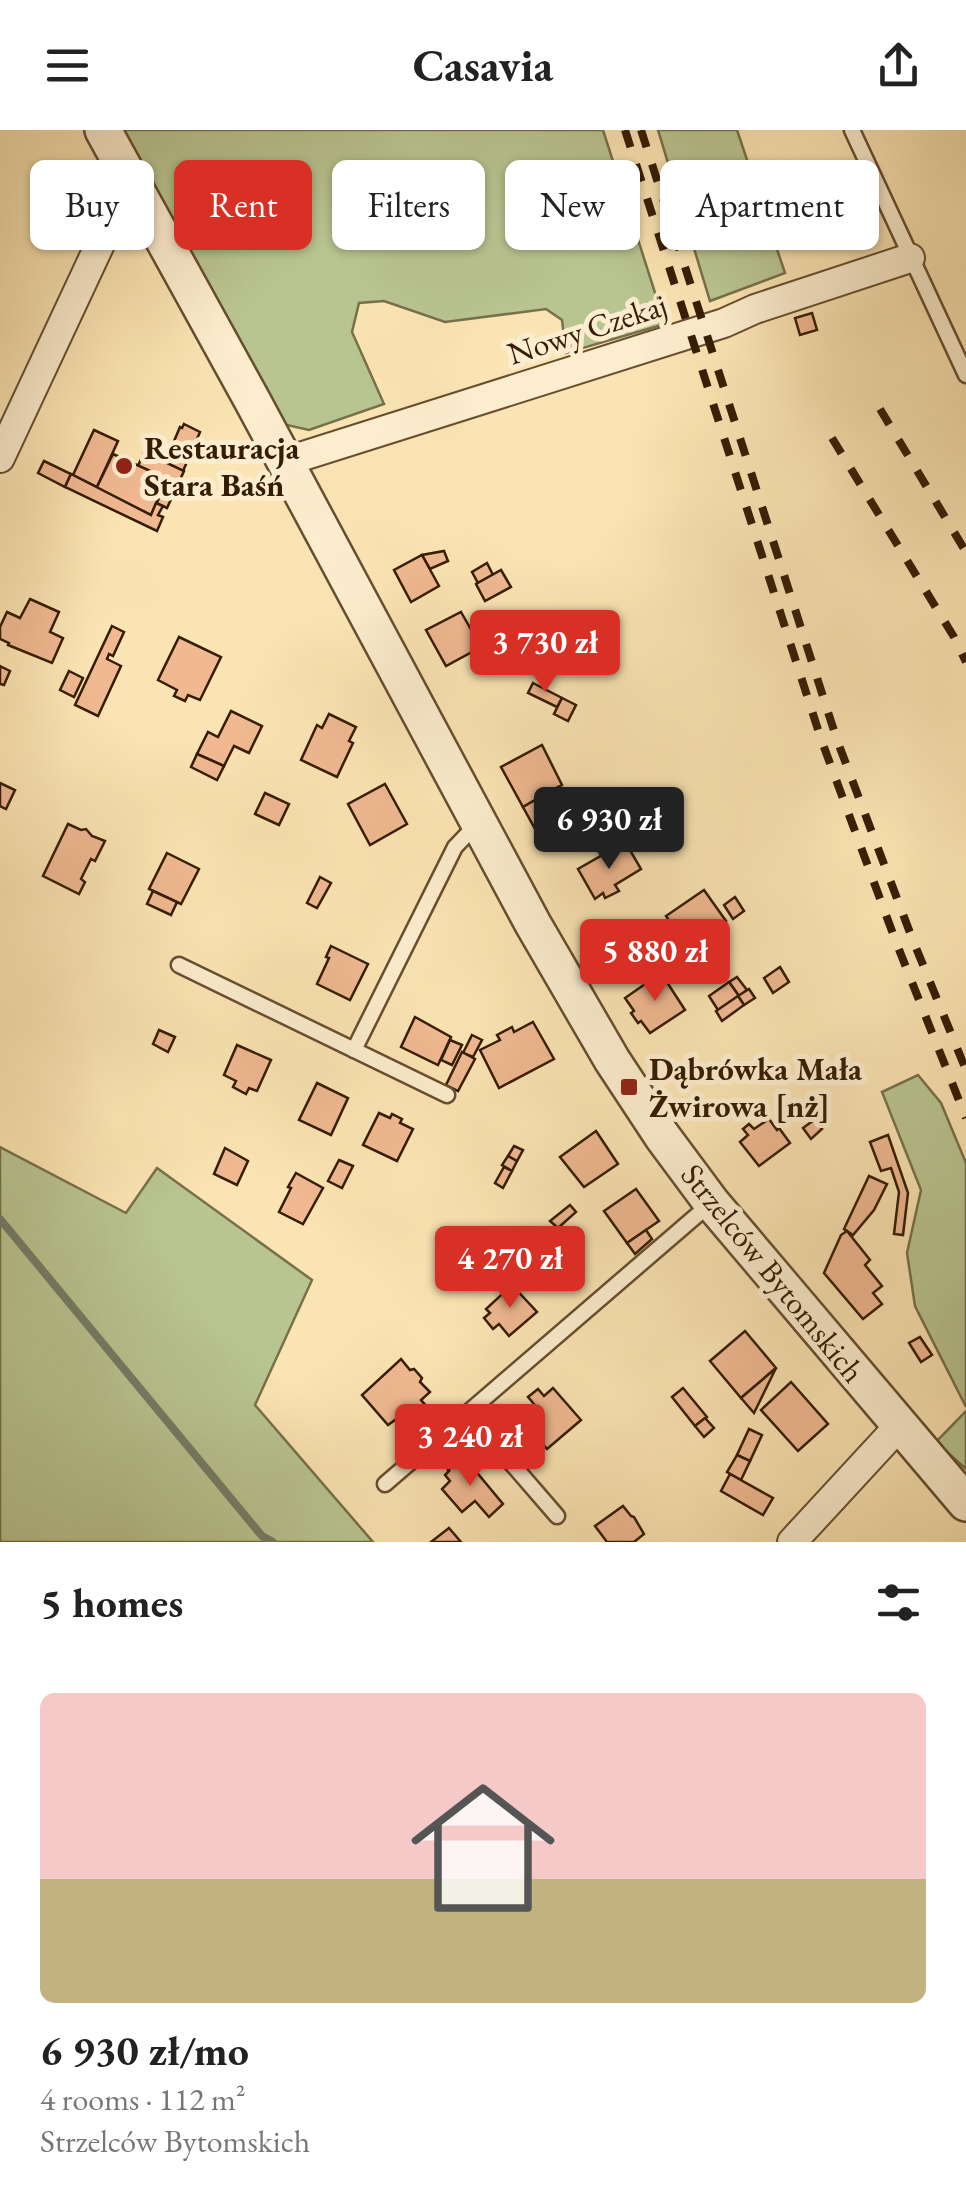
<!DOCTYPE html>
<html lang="en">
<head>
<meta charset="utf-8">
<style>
	body { margin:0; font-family:"EB Garamond",serif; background:#f6f6f6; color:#222; height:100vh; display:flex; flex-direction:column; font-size:38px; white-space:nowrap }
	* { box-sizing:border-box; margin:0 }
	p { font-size:32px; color:#767676 }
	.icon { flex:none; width:55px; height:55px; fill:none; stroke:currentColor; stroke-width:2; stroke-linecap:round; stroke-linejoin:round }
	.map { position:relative; height:1412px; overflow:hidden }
	.side { display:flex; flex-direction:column; background:#fff; flex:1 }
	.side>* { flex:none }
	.hud { position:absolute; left:30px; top:30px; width:908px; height:90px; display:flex; gap:20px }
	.price { position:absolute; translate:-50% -85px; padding:0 22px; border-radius:10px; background:#d93025; color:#fff; font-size:32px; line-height:65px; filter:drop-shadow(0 2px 5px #0008) }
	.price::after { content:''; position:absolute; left:50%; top:60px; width:30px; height:22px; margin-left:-15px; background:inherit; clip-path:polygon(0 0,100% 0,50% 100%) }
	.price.on { background:#222; color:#fff }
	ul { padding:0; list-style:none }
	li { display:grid; align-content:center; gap:20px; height:530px; padding:0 40px }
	li span { display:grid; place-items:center; height:310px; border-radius:15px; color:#555 }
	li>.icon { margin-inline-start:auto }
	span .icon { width:180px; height:180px; fill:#fffc; stroke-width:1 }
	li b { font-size:42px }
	h2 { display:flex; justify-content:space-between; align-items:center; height:120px; padding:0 40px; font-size:42px }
	.pill { padding:0 35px; border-radius:15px; background:#fff; box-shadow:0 2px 8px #0004; font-size:35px; line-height:90px }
	.pill.on { background:#d93025; color:#fff }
	header { display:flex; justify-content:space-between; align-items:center; height:130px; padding:0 40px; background:#fff; font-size:45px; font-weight:700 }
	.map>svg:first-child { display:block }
	.green { fill:#b9c591; stroke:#77704a; stroke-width:2.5 }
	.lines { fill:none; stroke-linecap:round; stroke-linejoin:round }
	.stream { stroke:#757e67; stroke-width:8 }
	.building { fill:#f0b992; stroke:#351c03; stroke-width:2.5 }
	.service-casing { stroke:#664e2f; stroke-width:19 }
	.minor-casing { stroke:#664e2f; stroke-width:32 }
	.tertiary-casing { stroke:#664e2f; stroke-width:40 }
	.service { stroke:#fcedce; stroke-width:14 }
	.minor { stroke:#fcedce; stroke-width:28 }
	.tertiary { stroke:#fcedce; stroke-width:35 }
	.rail { stroke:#351c03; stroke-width:8; stroke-dasharray:18 18; stroke-linecap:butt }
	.poi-dot { fill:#8f2418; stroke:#fcedce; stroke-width:4 }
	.labels { text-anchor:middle; stroke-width:10; stroke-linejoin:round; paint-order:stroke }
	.street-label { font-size:32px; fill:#351c03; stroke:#fcedce }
	.poi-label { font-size:32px; font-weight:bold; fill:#351c03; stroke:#fcedce; text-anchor:start }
</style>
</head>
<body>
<header><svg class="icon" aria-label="menu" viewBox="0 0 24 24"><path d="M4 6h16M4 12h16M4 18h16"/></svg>Casavia<svg class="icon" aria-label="share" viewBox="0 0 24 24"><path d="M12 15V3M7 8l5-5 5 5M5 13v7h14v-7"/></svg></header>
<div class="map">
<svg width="966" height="1412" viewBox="0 0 966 1412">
	<rect width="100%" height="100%" fill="#fbe4b3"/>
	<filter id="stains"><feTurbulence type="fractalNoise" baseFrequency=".002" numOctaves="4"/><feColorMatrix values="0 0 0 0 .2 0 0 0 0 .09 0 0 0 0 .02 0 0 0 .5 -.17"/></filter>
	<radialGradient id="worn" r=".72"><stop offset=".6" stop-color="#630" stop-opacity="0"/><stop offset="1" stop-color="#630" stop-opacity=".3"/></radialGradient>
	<g class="green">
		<path d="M 121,0 L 603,0 L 665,194 L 566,223 L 562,190 L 546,179 L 445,192 L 384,171 L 359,173 L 352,202 L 384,274 L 309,300 L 282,294 Z"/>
		<path d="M 658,0 L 737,0 L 785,143 L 710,171 Z"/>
		<path d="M 918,945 L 941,973 L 966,1033 L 966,1277 L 915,1176 L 907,1123 L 921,1060 L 882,962 Z"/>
		<path d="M 0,1017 L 126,1083 L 157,1038 L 312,1150 L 255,1275 L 373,1412 L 0,1412 Z"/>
		<path d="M 966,1281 L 966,1339 L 936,1312 Z"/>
	</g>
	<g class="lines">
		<path class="stream" d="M 0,1089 L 262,1406 L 273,1412"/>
	</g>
	<g class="building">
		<path d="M 812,183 L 817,200 L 800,205 L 795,188 Z"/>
		<path d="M 184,294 L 200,302 L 183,341 L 146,323 L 150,315 L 169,323 L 180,297 L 182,298 Z"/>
		<path d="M 94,300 L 118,311 L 97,357 L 73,345 Z"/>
		<path d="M 144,322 L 184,341 L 167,378 L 156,373 L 168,349 L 138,336 Z"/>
		<path d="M 113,324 L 168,349 L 151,385 L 96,359 Z"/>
		<path d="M 44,331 L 71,344 L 65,357 L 38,343 Z"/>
		<path d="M 71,344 L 151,385 L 156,373 L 163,376 L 158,385 L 163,387 L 157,401 L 65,357 Z"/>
		<path d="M 444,421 L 448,431 L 430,439 L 422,425 Z"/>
		<path d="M 422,425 L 439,456 L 411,472 L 394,440 Z"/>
		<path d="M 487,433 L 493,445 L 478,453 L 472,442 Z"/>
		<path d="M 501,440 L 511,457 L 485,471 L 476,454 Z"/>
		<path d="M 30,469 L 59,482 L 50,502 L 63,508 L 52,533 L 8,515 L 9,513 L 0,509 L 0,497 L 7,482 L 20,488 Z"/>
		<path d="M 461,482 L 481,517 L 446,536 L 426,500 Z"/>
		<path d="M 112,496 L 124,502 L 113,526 L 109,524 L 107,529 L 121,536 L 98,586 L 75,575 Z"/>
		<path d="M 179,507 L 221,527 L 200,570 L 188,565 L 185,571 L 174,566 L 177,560 L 158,550 Z"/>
		<path d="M 0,536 L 10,541 L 4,555 L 0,554 Z"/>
		<path d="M 69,541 L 83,548 L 74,567 L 60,560 Z"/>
		<path d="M 533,553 L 562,568 L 557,577 L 528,563 Z"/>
		<path d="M 562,568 L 576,575 L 568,591 L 554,584 Z"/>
		<path d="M 231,581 L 262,596 L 249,623 L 234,616 L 224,636 L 197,624 L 208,602 L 218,607 Z"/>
		<path d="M 329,584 L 356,597 L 349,611 L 353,613 L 337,647 L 301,630 L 317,595 L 322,598 Z"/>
		<path d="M 542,615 L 562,655 L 523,677 L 501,637 Z"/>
		<path d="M 197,624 L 224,636 L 217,650 L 191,637 Z"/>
		<path d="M 0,653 L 15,660 L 6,679 L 0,676 Z"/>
		<path d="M 385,654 L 407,694 L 370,715 L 348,674 Z"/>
		<path d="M 558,657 L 575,690 L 540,708 L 523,677 Z"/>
		<path d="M 265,663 L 289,674 L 279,695 L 255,684 Z"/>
		<path d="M 68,694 L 81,700 L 86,699 L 92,706 L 105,711 L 95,731 L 91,729 L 81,749 L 85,752 L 79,764 L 43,746 Z"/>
		<path d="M 627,715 L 641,739 L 615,755 L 619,761 L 605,768 L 603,763 L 595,769 L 578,739 L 613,719 L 615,722 Z"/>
		<path d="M 167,723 L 199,739 L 181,774 L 149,759 Z"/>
		<path d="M 320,747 L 331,753 L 317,778 L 307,773 Z"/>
		<path d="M 704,760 L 726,791 L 684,820 L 673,804 L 676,801 L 666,786 Z"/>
		<path d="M 153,761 L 177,772 L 171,785 L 147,774 Z"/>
		<path d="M 735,767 L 744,781 L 733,789 L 724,775 Z"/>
		<path d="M 331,816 L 368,834 L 350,870 L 317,854 L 329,828 L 326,827 Z"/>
		<path d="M 780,837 L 789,852 L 773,863 L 764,848 Z"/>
		<path d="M 661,843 L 685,880 L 650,903 L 641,891 L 638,893 L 631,883 L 634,881 L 625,868 Z"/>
		<path d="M 737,847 L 747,860 L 739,866 L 729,852 Z"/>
		<path d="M 729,852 L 739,866 L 718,880 L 709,866 Z"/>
		<path d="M 749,859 L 755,868 L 744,875 L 738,866 Z"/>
		<path d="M 738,866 L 744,875 L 722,891 L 716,881 Z"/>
		<path d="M 415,887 L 451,907 L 438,935 L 401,917 Z"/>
		<path d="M 533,892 L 554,929 L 499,958 L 480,920 L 500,910 L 497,905 L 512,897 L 514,902 Z"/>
		<path d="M 159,900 L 175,907 L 168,922 L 153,914 Z"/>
		<path d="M 472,905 L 482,910 L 473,927 L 463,923 Z"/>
		<path d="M 450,910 L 462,915 L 452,935 L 441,930 Z"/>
		<path d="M 237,915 L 271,930 L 257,961 L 249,958 L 246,964 L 233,957 L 236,951 L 224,945 Z"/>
		<path d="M 462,922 L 475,929 L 458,961 L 446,955 Z"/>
		<path d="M 317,953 L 348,968 L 331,1005 L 299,990 Z"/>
		<path d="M 379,983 L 390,988 L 392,984 L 402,989 L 400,993 L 413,999 L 397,1031 L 363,1015 Z"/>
		<path d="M 769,989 L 777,1000 L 779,998 L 790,1013 L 759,1036 L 740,1012 L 748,1005 L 743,999 L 749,994 L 754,999 Z"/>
		<path d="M 814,990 L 822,999 L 811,1009 L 803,998 Z"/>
		<path d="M 596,1001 L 618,1034 L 584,1057 L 560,1027 Z"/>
		<path d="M 888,1005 L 908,1063 L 903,1105 L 894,1104 L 899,1062 L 891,1038 L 881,1041 L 870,1012 Z"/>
		<path d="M 514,1016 L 523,1020 L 517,1031 L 508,1026 Z"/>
		<path d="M 225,1018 L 248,1031 L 237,1055 L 214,1044 Z"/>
		<path d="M 508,1026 L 517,1031 L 512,1041 L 502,1035 Z"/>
		<path d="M 339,1030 L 353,1036 L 342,1058 L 328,1051 Z"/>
		<path d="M 504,1037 L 512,1041 L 503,1058 L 495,1053 Z"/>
		<path d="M 296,1043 L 323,1058 L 303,1094 L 279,1082 L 291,1058 L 288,1057 Z"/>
		<path d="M 869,1046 L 887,1054 L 874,1080 L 853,1105 L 844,1099 Z"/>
		<path d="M 636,1059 L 659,1091 L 627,1113 L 604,1081 Z"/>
		<path d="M 570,1075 L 576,1082 L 558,1098 L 550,1091 Z"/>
		<path d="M 646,1100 L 652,1109 L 635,1124 L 627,1113 Z"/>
		<path d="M 847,1101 L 870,1130 L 865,1135 L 882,1156 L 873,1163 L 882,1174 L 863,1189 L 824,1143 L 841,1105 Z"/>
		<path d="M 501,1106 L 519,1122 L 510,1133 L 491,1116 Z"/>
		<path d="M 512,1155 L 537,1182 L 509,1206 L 499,1194 L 493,1199 L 484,1188 L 490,1183 L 486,1179 Z"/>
		<path d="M 745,1201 L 776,1238 L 741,1268 L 710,1231 Z"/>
		<path d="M 920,1207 L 932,1225 L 921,1232 L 909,1213 Z"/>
		<path d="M 401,1229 L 410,1240 L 414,1239 L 422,1248 L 420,1252 L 430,1262 L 421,1270 L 428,1278 L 417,1288 L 409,1280 L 388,1295 L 362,1265 Z"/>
		<path d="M 776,1238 L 754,1283 L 741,1268 Z"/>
		<path d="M 791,1252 L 828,1294 L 798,1321 L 761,1280 Z"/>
		<path d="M 553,1258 L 581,1290 L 547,1319 L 519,1287 L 534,1274 L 528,1267 L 538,1259 L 544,1266 Z"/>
		<path d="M 683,1258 L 707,1287 L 695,1296 L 672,1267 Z"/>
		<path d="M 705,1288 L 714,1298 L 704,1307 L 695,1296 Z"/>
		<path d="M 749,1299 L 762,1305 L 750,1331 L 737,1325 Z"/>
		<path d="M 737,1325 L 750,1331 L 741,1350 L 727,1342 Z"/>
		<path d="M 464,1327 L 503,1374 L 489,1387 L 475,1371 L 462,1382 L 442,1359 L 450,1351 L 445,1345 L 449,1341 L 448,1340 Z"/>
		<path d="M 730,1344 L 773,1368 L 763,1385 L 721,1361 Z"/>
		<path d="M 623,1376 L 631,1386 L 634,1387 L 644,1404 L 634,1412 L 607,1412 L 595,1396 Z"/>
		<path d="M 449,1398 L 461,1412 L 431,1412 Z"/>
	</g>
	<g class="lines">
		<g class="service-casing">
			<g id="service">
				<path d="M 852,0 L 966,245"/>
				<path d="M 179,835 L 447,965"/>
				<path d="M 354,920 L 455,717 L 478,693"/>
				<path d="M 468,1283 L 557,1386"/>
				<path d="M 385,1354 L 710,1074"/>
			</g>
		</g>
		<g class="minor-casing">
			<g id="minor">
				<path d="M 0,328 L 130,50"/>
				<path d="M 284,332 L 724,193 L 755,179 L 910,128"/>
				<path d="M 792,1412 L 899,1296"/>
			</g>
		</g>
		<g class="tertiary-casing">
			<path id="tertiary" d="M 103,0 L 252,270 L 533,794 L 612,930 L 662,1006 L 711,1072 L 966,1373"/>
		</g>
		<use href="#service" class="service"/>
		<use href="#minor" class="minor"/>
		<use href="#tertiary" class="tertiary"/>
		<g class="rail">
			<path d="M 625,0 L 821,609 L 896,812 L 966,988"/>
			<path d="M 641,0 L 837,610 L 912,808 L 966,940"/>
			<path d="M 880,279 L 966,422"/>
			<path d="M 832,308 L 954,507 L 966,532"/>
		</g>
	</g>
	<g class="poi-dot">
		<circle cx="124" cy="336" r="10"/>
		<rect x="619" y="947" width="20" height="20" rx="5"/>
	</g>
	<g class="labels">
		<g class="street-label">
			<text transform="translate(587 199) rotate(-18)" y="11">Nowy Czekaj</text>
			<text transform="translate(773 1143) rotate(51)" y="11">Strzelców Bytomskich</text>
		</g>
		<g class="poi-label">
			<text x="144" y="329">Restauracja<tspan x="144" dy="37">Stara Baśń</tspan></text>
			<text x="649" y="950">Dąbrówka Mała<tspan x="649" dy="37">Żwirowa [nż]</tspan></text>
		</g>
	</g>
	<rect width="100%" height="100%" filter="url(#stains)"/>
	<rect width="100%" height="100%" fill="url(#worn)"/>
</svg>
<b class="price" style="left:545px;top:565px">3 730 zł</b>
<b class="price on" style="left:609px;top:742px">6 930 zł</b>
<b class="price" style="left:655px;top:874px">5 880 zł</b>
<b class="price" style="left:510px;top:1181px">4 270 zł</b>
<b class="price" style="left:470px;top:1359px">3 240 zł</b>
<div class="hud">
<a class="pill">Buy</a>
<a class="pill on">Rent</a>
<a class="pill">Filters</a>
<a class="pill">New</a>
<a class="pill">Apartment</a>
</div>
</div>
<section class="side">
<h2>5 homes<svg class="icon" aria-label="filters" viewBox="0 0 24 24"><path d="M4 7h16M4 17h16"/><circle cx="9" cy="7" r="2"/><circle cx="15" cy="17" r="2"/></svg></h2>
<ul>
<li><span style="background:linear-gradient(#f6c9c9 60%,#c2b280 0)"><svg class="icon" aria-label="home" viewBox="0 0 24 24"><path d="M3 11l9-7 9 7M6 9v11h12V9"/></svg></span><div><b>6 930 zł/mo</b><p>4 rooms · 112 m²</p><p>Strzelców Bytomskich</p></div></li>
</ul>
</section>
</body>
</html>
